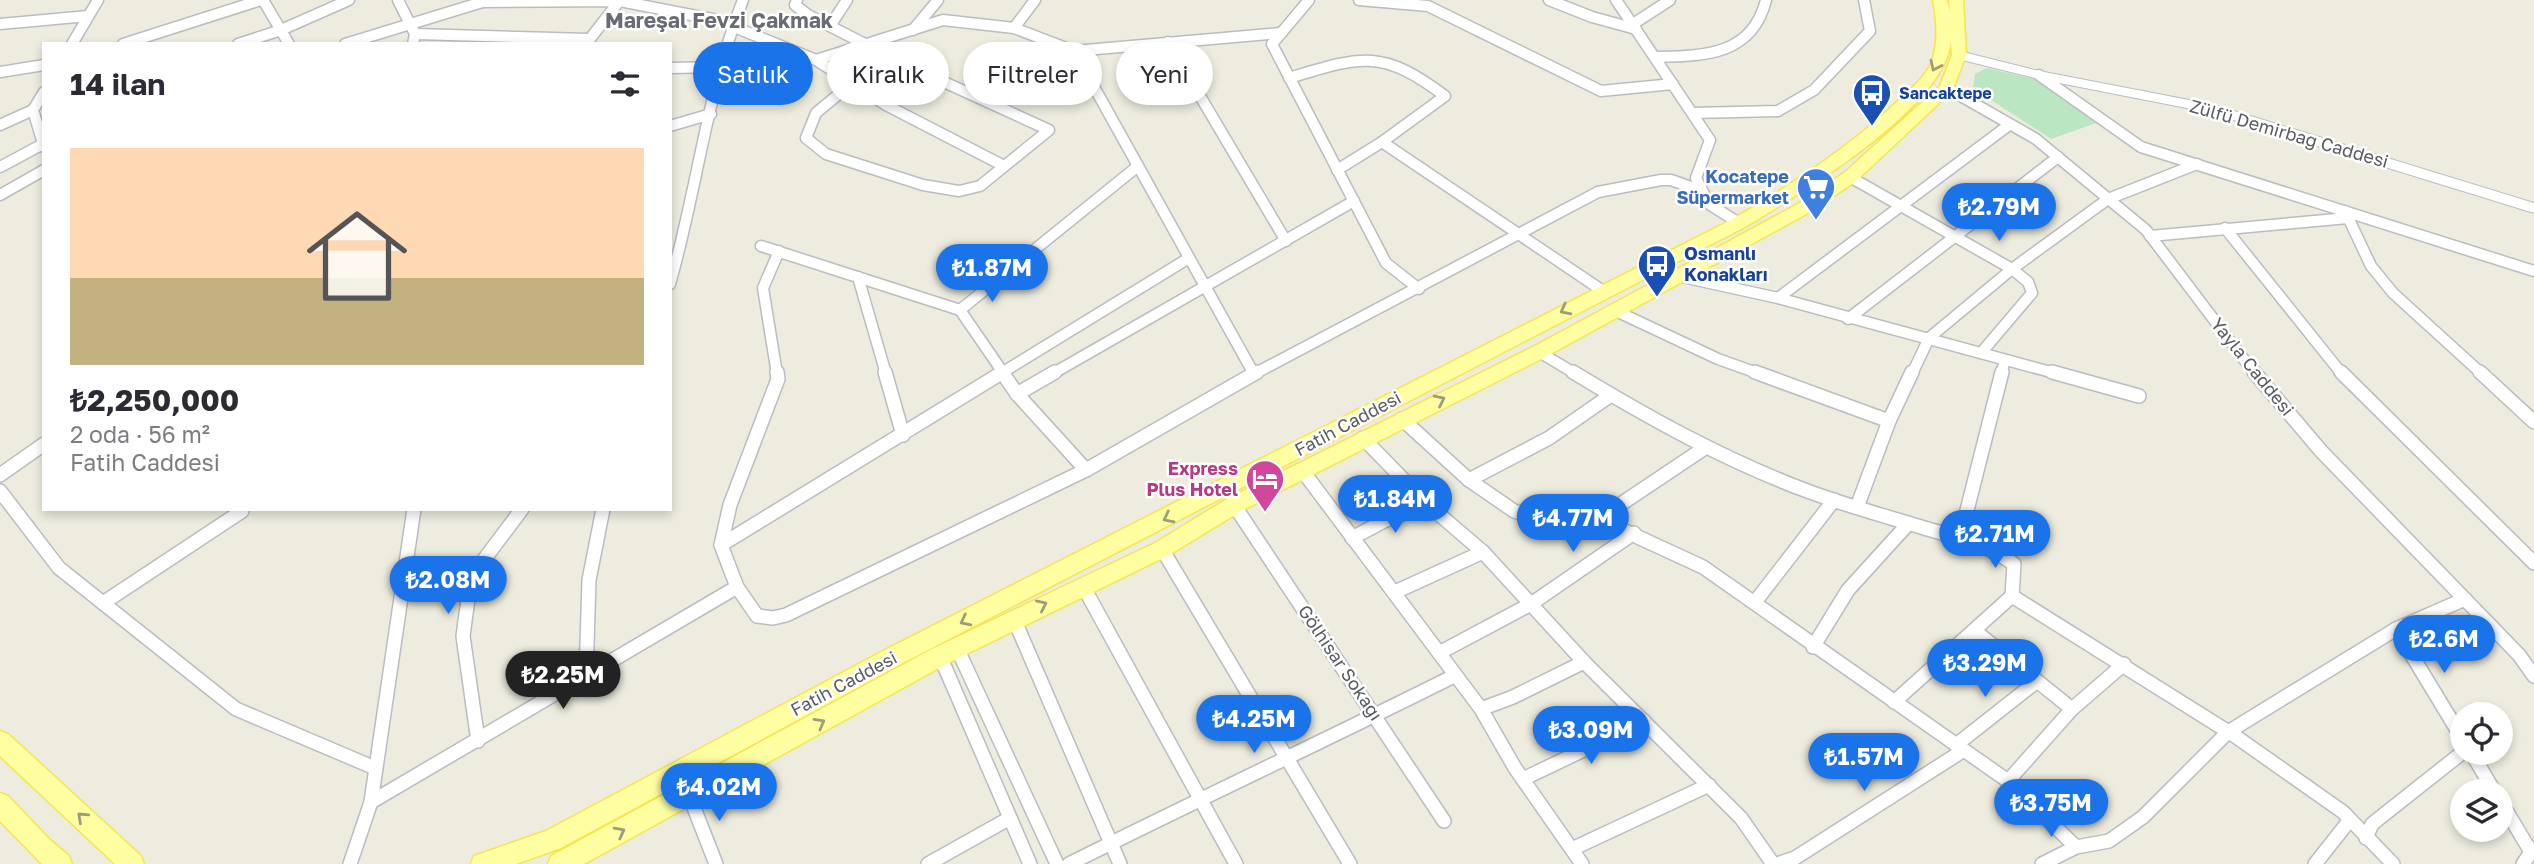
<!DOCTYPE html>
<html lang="tr">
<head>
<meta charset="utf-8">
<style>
	body { margin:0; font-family:"Golos Text",sans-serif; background:#f7f7f7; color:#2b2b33; height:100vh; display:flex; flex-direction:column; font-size:26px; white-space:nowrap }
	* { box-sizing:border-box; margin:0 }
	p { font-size:23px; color:#7c7c81 }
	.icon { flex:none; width:38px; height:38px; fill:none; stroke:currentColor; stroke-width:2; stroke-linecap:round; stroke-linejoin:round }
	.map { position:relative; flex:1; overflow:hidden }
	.details { position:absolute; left:42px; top:42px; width:630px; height:469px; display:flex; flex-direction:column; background:#fff; border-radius:0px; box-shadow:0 4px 10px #0003 }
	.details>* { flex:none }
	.banner { position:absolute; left:693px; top:42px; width:665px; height:63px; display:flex; gap:14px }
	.fabs { position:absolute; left:2450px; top:702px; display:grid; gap:14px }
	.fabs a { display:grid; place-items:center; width:63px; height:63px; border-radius:50%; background:#fff; box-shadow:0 4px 10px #0003; font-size:35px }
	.price { position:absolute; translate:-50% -60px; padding:0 16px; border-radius:24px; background:#1a73e8; color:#fff; font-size:23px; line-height:46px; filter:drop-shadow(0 2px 4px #0008) }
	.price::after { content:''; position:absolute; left:50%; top:42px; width:21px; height:16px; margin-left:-10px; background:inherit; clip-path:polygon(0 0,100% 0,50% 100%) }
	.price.active { background:#222; color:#fff }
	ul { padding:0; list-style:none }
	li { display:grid; align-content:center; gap:14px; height:371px; padding:0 28px }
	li+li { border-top:2px solid #e1e1e2 }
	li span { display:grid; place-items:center; height:217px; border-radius:0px; color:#555 }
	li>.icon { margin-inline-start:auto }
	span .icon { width:126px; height:126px; fill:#fffc; stroke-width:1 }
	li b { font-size:30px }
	h2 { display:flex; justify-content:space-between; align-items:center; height:84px; padding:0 28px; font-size:30px }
	.tag { padding:0 24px; border-radius:32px; background:#fff; box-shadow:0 4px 10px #0003; font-size:24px; line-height:63px }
	.tag.active { background:#1a73e8; color:#fff }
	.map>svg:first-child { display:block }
	.green { fill:#bae6c1 }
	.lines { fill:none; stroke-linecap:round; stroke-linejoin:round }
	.street-far1-casing { stroke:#babcc2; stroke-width:13 }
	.street-casing { stroke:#babcc2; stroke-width:16 }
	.secondary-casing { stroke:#babcc4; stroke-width:2 }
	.primary-casing { stroke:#f8e54c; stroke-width:3 }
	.street-far1 { stroke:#fff; stroke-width:10 }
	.street { stroke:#fff; stroke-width:13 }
	.secondary { fill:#fff; fill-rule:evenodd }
	.primary { fill:#ffffa2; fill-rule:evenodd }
	.oneway { stroke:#9b9d7b }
	.labels { text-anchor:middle; stroke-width:5; stroke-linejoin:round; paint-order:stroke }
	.far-transit-label { font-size:16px; font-weight:bold; fill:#164399; stroke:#fff; text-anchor:start }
	.street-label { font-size:18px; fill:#585b61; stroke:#fff }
	.shop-label { font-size:18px; font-weight:bold; fill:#366cbe; stroke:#fff; text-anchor:end }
	.transit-label { font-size:18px; font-weight:bold; fill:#164399; stroke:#fff; text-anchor:start }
	.hotel-label { font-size:18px; font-weight:bold; fill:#b23c85; stroke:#fff; text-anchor:end }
	.far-district-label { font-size:21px; font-weight:bold; fill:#696d73; stroke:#fff }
</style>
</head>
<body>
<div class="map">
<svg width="2534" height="864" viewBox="0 0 2534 864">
	<rect width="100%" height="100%" fill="#edecdf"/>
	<path class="green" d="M 1987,68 L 2042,81 L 2099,122 L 2051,139 L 1973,88 L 1975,74 Z"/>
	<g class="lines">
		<g class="street-far1-casing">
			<g id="street-far1">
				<path d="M 263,0 L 289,44"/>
				<path d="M 398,0 L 415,34 L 413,44"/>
				<path d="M 797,0 L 795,5 L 808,15 L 867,45"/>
				<path d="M 1309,0 L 1272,44 L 1386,263 L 1419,289"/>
				<path d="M 1359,0 L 1428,6 L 1601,91 L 1673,84"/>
				<path d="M 1549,0 L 1592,17 L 1636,29"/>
				<path d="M 1616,0 L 1710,140 L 1696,178 L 1709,204 L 1739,223"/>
				<path d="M 482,2 L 620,1 L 717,20 L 816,60 L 886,105 L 1004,166"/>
				<path d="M 0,24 L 88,16"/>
				<path d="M 1633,24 L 1670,0"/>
				<path d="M 830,26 L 847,0"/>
				<path d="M 1014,28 L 1035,0"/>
				<path d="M 913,30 L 938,0"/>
				<path d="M 415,34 L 588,39"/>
				<path d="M 1168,42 L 1286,241"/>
				<path d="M 72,44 L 98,0"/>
				<path d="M 123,44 L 261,0"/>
				<path d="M 238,44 L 281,30 L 349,0"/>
				<path d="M 345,44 L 489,0"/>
				<path d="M 586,44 L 620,0"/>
				<path d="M 1074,51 L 1254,374"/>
				<path d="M 1655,57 C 1704,56 1752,56 1766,0"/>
				<path d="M 816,60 L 943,20 L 1014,28 L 1074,51 L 1281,33"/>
				<path d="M 670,68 L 721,67"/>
				<path d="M 0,72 L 44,65"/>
				<path d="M 2039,75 L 2141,147 L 2534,271"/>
				<path d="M 1289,78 C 1362,56 1381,48 1445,96 L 1382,142 L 1337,170"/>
				<path d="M 851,84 L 816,113 L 806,138 L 826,154 L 923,185 L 959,191 L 980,186 L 1049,130 L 933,77 L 873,95"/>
				<path d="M 1947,88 L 2036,139 L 2146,230 L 2255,374"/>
				<path d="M 44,92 L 33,110 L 44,147"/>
				<path d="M 1693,113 L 1778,111 L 1814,90 L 1870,31 L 1864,0"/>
				<path d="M 0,125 L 33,110"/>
				<path d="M 670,126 L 711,114"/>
				<path d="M 1382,142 L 1603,291"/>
				<path d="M 0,167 L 43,144"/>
				<path d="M 1850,177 L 2012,269 L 2028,282 L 2032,293 L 1981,353"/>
				<path d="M 0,195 L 44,170"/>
				<path d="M 2345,211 L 2371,266 L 2393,293 L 2482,374"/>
				<path d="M 2225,228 L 2342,374"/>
				<path d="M 2150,236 L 2348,218"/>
				<path d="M 761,246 L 960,310"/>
				<path d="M 1678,276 L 1778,298 L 2058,374"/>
				<path d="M 858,277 L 886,374"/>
				<path d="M 670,284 C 697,190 707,91 743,0"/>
				<path d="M 1778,298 L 2009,125"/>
				<path d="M 1616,311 L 1718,359 L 1760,374"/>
				<path d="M 1848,319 L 2058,157"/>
				<path d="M 1539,352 L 1576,374"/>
				<path d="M 777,374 L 763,288 L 779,251"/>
				<path d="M 1000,374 L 1189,258"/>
				<path d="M 1004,374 L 960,310 L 1138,166"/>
				<path d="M 1052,374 L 1354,201"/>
				<path d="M 1254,374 L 1598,192 L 1661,180 L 1671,180 L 1702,191"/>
				<path d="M 1912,374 L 1929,338 L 2012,269 L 2108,199 L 2197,164"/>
				<path d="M 2001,374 L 2005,360"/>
			</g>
		</g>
		<g class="street-casing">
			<g id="street">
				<path d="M 777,372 L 778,379 L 730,505 L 721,545 L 737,587 L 757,616 L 773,618 L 786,615 L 1086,470 L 1257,372"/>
				<path d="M 885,372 L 903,435"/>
				<path d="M 1002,372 L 1017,394 L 1086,470"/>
				<path d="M 1573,372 C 1649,418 1726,461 1810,492 C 1843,504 1877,514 1911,524 C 1946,535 1983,542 2014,564 L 2012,596 L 2235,736 L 2343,812 L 2393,864"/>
				<path d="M 1755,372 L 1889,421"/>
				<path d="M 2052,372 L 2139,396"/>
				<path d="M 2254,372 L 2321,451 L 2519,655 L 2534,676"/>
				<path d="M 2341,372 L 2534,563"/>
				<path d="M 2480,372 L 2534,422"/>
				<path d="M 1017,394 L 1055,372"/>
				<path d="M 1402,419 L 1469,480 L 1514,511 L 1560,526 L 1614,526 L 1703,567 L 2008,781 L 2076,847"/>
				<path d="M 1363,438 L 1427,504 L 1483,552 L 1584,662 L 1741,818 L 1773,864"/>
				<path d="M 1302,470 L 1481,709 L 1515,768 L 1582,864"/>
				<path d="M 0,475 L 44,444"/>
				<path d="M 1469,480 L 1549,438 L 1611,395"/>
				<path d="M 0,491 L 59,568 L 236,709 L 375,768"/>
				<path d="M 1234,505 L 1444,821"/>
				<path d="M 1857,507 L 1889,421 L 1912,372"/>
				<path d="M 1614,526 L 1618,506 L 1706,447"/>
				<path d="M 1352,538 L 1384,521 L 1427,504"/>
				<path d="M 1960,538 L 2002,372"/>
				<path d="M 721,545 L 1003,372"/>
				<path d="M 1162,549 L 1350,864"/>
				<path d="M 1083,586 L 1236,864"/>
				<path d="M 1395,592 L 1483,552"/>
				<path d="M 1755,602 L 1834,500"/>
				<path d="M 103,603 L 242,511 L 240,509"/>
				<path d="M 1014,619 L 1120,864"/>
				<path d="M 2396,629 L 2462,738"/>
				<path d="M 1975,631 L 2072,709"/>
				<path d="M 1813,647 L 1848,590 L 1908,524"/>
				<path d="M 957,648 L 1057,864"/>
				<path d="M 1439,653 L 1531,604 L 1634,533"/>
				<path d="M 940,656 L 1030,864"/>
				<path d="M 586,677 L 589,580 L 603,509"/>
				<path d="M 1894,702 L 2012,596"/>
				<path d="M 1481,709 L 1513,697 L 1584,662"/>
				<path d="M 478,741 L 463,636 L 471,577 L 522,509"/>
				<path d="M 1956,745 L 2036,682"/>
				<path d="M 2471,752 L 2494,791"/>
				<path d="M 1523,779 L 1644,721"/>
				<path d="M 2008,781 L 2072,709 L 2124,664"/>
				<path d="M 689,795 L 716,864"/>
				<path d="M 371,802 L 737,587"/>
				<path d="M 2501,802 L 2531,852 L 2523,864"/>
				<path d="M 2366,838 L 2372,824 L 2463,752"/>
				<path d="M 1572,849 L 1709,785"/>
				<path d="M 350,864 L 371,802 L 414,509"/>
				<path d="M 928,864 L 1010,818"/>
				<path d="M 1069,864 C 1197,800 1326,740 1454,676"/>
				<path d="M 1777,864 L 1795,858 L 1964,750"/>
				<path d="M 2042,864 L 2076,847 L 2109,841 L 2143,817 L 2228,732 L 2396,629 L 2465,599"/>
				<path d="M 2315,864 L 2349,821"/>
			</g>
		</g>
		<g class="secondary-casing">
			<path id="secondary" d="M 1959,51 L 2039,71 L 2215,105 L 2534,203 L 2534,213 L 2207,112 L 2039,79 L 1954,58 L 1952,55 Z"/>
		</g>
		<g class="primary-casing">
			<g id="primary">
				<path d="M 1933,0 L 1947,0 L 1950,12 L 1949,0 L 1963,0 L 1966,55 L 1952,91 L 1856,181 L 1810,212 L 1545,357 L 1241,511 L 1169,555 L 948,663 L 584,864 L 548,864 L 551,856 L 932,649 L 1155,543 L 1227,499 L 1533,347 L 1798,204 L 1844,173 L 1940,86 L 1952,55 L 1951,41 C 1944,109 1801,193 1745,227 L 901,664 L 561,848 L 516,864 L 471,864 L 474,856 L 546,831 L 885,650 L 1733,219 C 1792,184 1849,148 1899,100 C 1911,89 1924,78 1931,64 C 1939,43 1937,21 1933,0 Z"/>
				<path d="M 0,731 L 8,734 L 141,856 L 144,864 L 115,864 L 0,756 Z"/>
				<path d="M 0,793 L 8,796 L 50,840 L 69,856 L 72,864 L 42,864 L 0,821 Z"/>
			</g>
		</g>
		<use href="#street-far1" class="street-far1"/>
		<use href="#street" class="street"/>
		<use href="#secondary" class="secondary"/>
		<use href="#primary" class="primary"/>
	</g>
	<defs><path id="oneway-chevron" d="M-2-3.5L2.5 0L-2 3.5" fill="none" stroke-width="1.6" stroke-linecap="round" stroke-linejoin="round" transform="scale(1.75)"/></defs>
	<g class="oneway">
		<use href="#oneway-chevron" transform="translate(1935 66) rotate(116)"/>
		<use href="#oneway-chevron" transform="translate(1565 310) rotate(153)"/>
		<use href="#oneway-chevron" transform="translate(1440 400) rotate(-26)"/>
		<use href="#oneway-chevron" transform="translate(1168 518) rotate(153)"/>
		<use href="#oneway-chevron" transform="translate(1042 605) rotate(-25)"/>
		<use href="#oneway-chevron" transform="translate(965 621) rotate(153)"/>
		<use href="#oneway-chevron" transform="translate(820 723) rotate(-29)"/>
		<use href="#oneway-chevron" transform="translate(82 817) rotate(-137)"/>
		<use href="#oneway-chevron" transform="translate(620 832) rotate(-28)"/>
	</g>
	<defs>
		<g id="bus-pin" transform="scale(2.0125)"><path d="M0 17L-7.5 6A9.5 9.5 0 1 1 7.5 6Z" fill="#1a4fb4" stroke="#fff"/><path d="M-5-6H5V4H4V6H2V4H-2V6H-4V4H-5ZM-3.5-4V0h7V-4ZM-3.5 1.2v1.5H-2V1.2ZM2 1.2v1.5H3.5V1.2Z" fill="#fff"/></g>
		<g id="supermarket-pin" transform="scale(2.0125)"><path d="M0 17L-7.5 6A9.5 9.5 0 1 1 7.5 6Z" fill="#3f7fe0" stroke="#fff"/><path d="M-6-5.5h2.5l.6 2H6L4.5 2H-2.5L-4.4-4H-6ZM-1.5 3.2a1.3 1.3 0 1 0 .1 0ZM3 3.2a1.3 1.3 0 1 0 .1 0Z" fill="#fff"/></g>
		<g id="hotel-pin" transform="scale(2.0125)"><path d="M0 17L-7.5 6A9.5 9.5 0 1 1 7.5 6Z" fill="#d1479c" stroke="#fff"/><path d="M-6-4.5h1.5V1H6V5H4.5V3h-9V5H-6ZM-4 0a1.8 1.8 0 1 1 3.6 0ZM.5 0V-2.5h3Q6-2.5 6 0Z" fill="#fff"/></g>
	</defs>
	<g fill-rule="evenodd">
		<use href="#bus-pin" x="1872" y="93"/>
		<use href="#supermarket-pin" x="1816" y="187"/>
		<use href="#bus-pin" x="1657" y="264"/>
		<use href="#hotel-pin" x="1265" y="479"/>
	</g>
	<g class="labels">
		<g class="far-transit-label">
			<text x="1899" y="99">Sancaktepe</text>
		</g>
		<g class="street-label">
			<text transform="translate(2289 134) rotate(16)" y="6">Zülfü Demirbağ Caddesi</text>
			<text transform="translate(2252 367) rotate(51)" y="6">Yayla Caddesi</text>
			<text transform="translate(1348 424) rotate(-28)" y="6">Fatih Caddesi</text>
			<text transform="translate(1340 663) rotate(56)" y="6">Gölhisar Sokağı</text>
			<text transform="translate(844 684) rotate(-28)" y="6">Fatih Caddesi</text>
		</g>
		<g class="shop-label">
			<text x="1789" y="183">Kocatepe<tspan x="1789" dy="21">Süpermarket</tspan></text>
		</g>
		<g class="transit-label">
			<text x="1684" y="260">Osmanlı<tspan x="1684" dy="21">Konakları</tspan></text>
		</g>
		<g class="hotel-label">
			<text x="1238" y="475">Express<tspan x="1238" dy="21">Plus Hotel</tspan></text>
		</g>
		<g class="far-district-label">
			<text x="719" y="28">Mareşal Fevzi Çakmak</text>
		</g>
	</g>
</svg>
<div class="fabs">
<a><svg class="icon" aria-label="locate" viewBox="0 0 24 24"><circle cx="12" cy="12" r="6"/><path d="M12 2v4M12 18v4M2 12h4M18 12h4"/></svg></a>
<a><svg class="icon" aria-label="layers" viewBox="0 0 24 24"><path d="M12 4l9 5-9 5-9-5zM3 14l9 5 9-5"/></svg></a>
</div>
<b class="price" style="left:1999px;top:243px">₺2.79M</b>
<b class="price" style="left:992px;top:304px">₺1.87M</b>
<b class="price" style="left:1395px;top:535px">₺1.84M</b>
<b class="price" style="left:1573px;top:554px">₺4.77M</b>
<b class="price" style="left:1995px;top:570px">₺2.71M</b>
<b class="price" style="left:448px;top:616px">₺2.08M</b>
<b class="price" style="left:2444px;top:675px">₺2.6M</b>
<b class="price" style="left:1985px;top:699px">₺3.29M</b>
<b class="price active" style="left:563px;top:711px">₺2.25M</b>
<b class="price" style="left:1254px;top:755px">₺4.25M</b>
<b class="price" style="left:1591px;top:766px">₺3.09M</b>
<b class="price" style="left:1864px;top:793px">₺1.57M</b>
<b class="price" style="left:719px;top:823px">₺4.02M</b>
<b class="price" style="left:2051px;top:839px">₺3.75M</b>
<div class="banner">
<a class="tag active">Satılık</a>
<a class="tag">Kiralık</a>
<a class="tag">Filtreler</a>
<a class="tag">Yeni</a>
</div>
<section class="details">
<h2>14 ilan<svg class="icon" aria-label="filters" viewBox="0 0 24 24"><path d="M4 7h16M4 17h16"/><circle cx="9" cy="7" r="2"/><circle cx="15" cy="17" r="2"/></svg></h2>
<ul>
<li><span style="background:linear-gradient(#ffd9b3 60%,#c2b280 0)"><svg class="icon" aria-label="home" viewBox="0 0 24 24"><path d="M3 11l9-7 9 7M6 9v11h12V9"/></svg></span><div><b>₺2,250,000</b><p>2 oda · 56 m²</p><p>Fatih Caddesi</p></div></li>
</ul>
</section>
</div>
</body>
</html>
